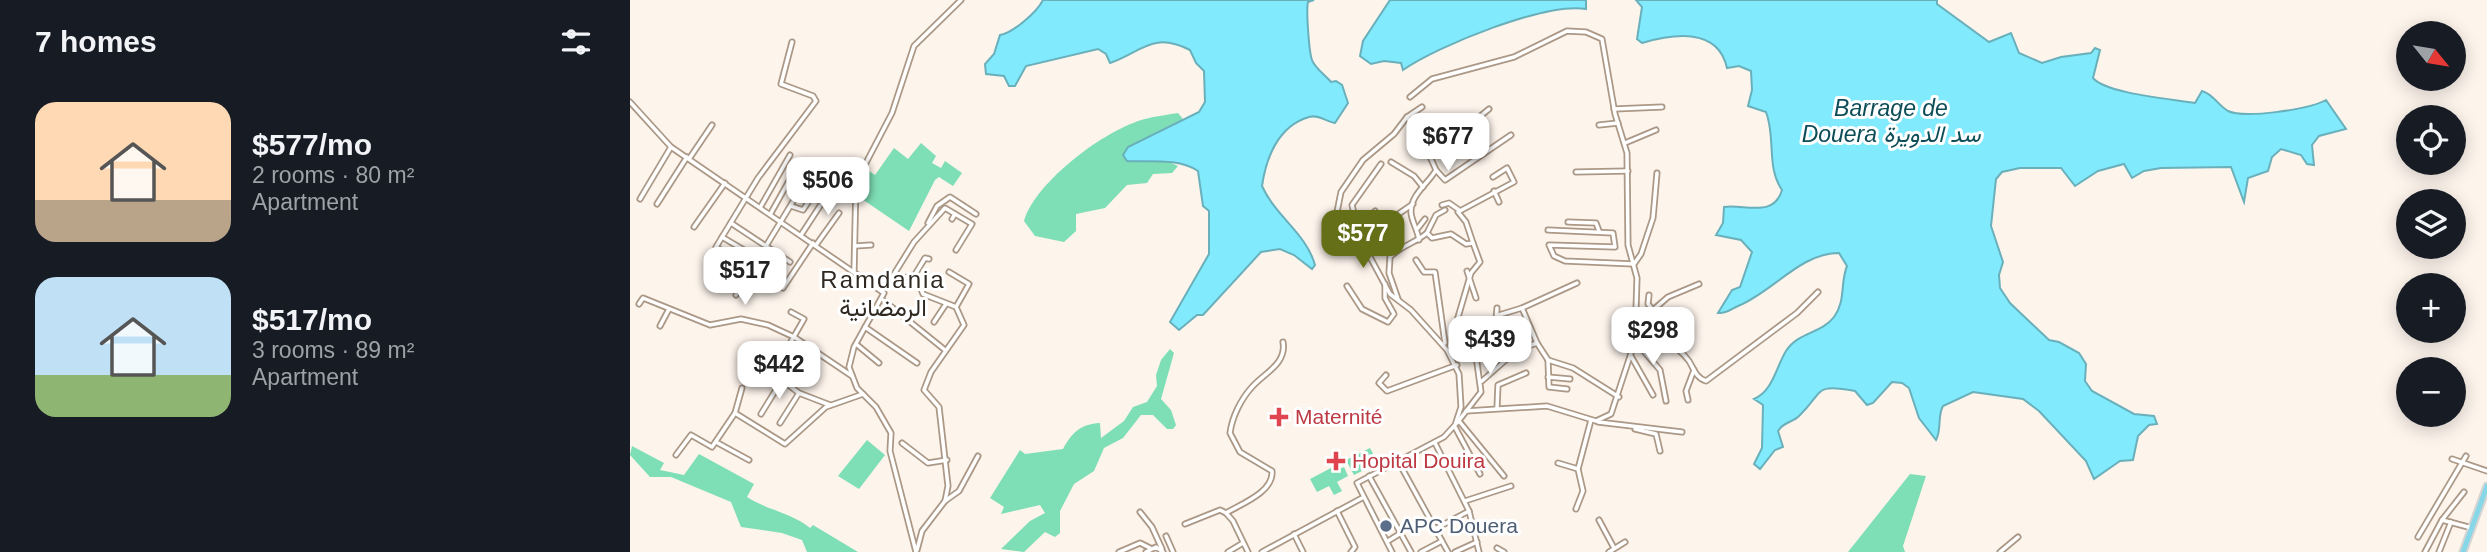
<!DOCTYPE html>
<html lang="en">
<head>
<meta charset="utf-8">
<style>
	body { margin:0; font-family:Arial,Vazirmatn,sans-serif; background:#20242c; color:#f1f3f6; height:100vh; display:flex; flex-direction:column; font-size:26px; white-space:nowrap }
	* { box-sizing:border-box; margin:0 }
	p { font-size:23px; color:#9ea1a6 }
	.icon { flex:none; width:38px; height:38px; fill:none; stroke:currentColor; stroke-width:2; stroke-linecap:round; stroke-linejoin:round }
	.map { position:relative; flex:1; overflow:hidden }
	.details { display:flex; flex-direction:column; background:#171b24; width:630px }
	.details>* { flex:none }
	.needle { width:46px; rotate:120deg }
	.fabs { position:absolute; left:1766px; top:21px; display:grid; gap:14px }
	.fabs a { display:grid; place-items:center; width:70px; height:70px; border-radius:50%; background:#171b24; box-shadow:0 4px 18px #0003; font-size:35px }
	.price { position:absolute; translate:-50% -60px; padding:0 16px; border-radius:14px; background:#fff; color:#222; font-size:23px; line-height:46px; filter:drop-shadow(0 2px 4px #0008) }
	.price::after { content:''; position:absolute; left:50%; top:42px; width:21px; height:16px; margin-left:-10px; background:inherit; clip-path:polygon(0 0,100% 0,50% 100%) }
	.price.on { background:#656f17; color:#fff }
	ul { padding:0; list-style:none }
	li { display:flex; align-items:center; gap:21px; height:175px; padding:0 35px }
	li span { display:grid; place-items:center; flex:none; width:196px; height:140px; border-radius:21px; color:#555 }
	li>.icon { margin-inline-start:auto }
	span .icon { width:84px; height:84px; fill:#fffc; stroke-width:1 }
	li b { font-size:30px }
	h2 { display:flex; justify-content:space-between; align-items:center; height:84px; padding:0 35px; font-size:30px }
	main { display:flex; flex:1; min-height:0 }
	.map>svg:first-child { display:block }
	.green { fill:#7edeb5 }
	.water { fill:#81eafd; stroke:#69b0bb; stroke-width:2 }
	.lines { fill:none; stroke-linecap:round; stroke-linejoin:round }
	.minor-casing { stroke:#ab9886; stroke-width:7 }
	.major-casing { stroke:#d6d4d3; stroke-width:9 }
	.minor { stroke:#fff; stroke-width:3.5 }
	.major { stroke:#86d7e8; stroke-width:5 }
	.health-dot { fill:#e0444e; stroke:#fff; stroke-width:2.5 }
	.service-dot { fill:#5c6f8a; stroke:#fff; stroke-width:2.5 }
	.labels { text-anchor:middle; stroke-width:6; stroke-linejoin:round; paint-order:stroke }
	.health-label { font-size:21px; fill:#be3a42; stroke:#fff; text-anchor:start }
	.service-label { font-size:21px; fill:#4e5e75; stroke:#fff; text-anchor:start }
	.water-label { font-size:23px; font-style:italic; fill:#0c4d57; stroke:#fff }
	.quarter-label { font-size:24px; letter-spacing:2px; fill:#302921; stroke:#fff }
</style>
</head>
<body>
<main>
<section class="details">
<h2>7 homes<svg class="icon" aria-label="filters" viewBox="0 0 24 24"><path d="M4 7h16M4 17h16"/><circle cx="9" cy="7" r="2"/><circle cx="15" cy="17" r="2"/></svg></h2>
<ul>
<li><span style="background:linear-gradient(#ffd9b3 70%,#b9a48a 0)"><svg class="icon" aria-label="home" viewBox="0 0 24 24"><path d="M3 11l9-7 9 7M6 9v11h12V9"/></svg></span><div><b>$577/mo</b><p>2 rooms · 80 m²</p><p>Apartment</p></div></li>
<li><span style="background:linear-gradient(#bfe0f5 70%,#8fb573 0)"><svg class="icon" aria-label="home" viewBox="0 0 24 24"><path d="M3 11l9-7 9 7M6 9v11h12V9"/></svg></span><div><b>$517/mo</b><p>3 rooms · 89 m²</p><p>Apartment</p></div></li>
</ul>
</section>
<div class="map">
<svg width="1857" height="552" viewBox="0 0 1857 552">
	<rect width="100%" height="100%" fill="#fdf4ec"/>
	<g class="green">
		<path d="M 548,113 L 553,119 L 498,147 L 505,161 L 532,159 L 548,166 L 542,173 L 523,174 L 517,183 L 497,185 L 475,208 L 446,214 L 446,231 L 434,242 L 405,236 L 394,221 C 406,181 476,129 515,119 C 526,116 537,115 548,113 Z"/>
		<path d="M 291,143 L 306,156 L 302,163 L 311,168 L 315,161 L 332,173 L 323,186 L 309,177 L 305,180 L 279,231 L 229,197 L 230,181 L 236,169 L 245,175 L 264,148 L 278,159 Z"/>
		<path d="M 540,349 L 544,353 L 531,399 L 541,410 L 546,425 L 543,429 L 537,429 L 523,415 L 511,415 L 493,438 L 474,448 L 464,471 L 444,484 L 430,511 L 430,533 L 425,537 L 415,532 L 394,552 L 371,549 L 400,521 L 415,513 L 410,505 L 371,514 L 374,507 L 360,498 L 390,450 L 395,454 L 433,449 C 442,433 450,424 470,423 L 471,438 L 494,421 L 503,407 L 517,402 L 527,386 L 526,375 L 531,360 Z"/>
		<path d="M 237,440 L 255,455 L 229,489 L 208,476 Z"/>
		<path d="M 2,446 L 34,463 L 30,470 L 54,475 L 69,454 L 124,484 L 117,497 C 137,510 162,513 180,528 L 183,525 L 228,552 L 177,552 L 172,540 L 152,533 L 111,527 L 101,502 L 41,477 L 20,477 L 0,455 Z"/>
		<path d="M 740,448 L 748,463 L 724,475 L 716,460 Z"/>
		<path d="M 714,467 L 718,476 L 707,482 L 712,491 L 704,495 L 699,486 L 687,492 L 680,479 L 701,468 L 703,472 Z"/>
		<path d="M 1280,474 L 1296,476 L 1273,546 L 1275,552 L 1218,552 Z"/>
	</g>
	<g class="water">
		<path d="M 413,0 L 684,0 L 678,2 C 676,10 679,52 682,60 C 684,67 696,76 701,82 L 706,81 L 712,85 L 718,103 L 705,123 C 696,122 689,114 679,117 C 648,126 636,158 632,186 C 646,217 676,233 685,265 L 682,269 L 664,255 L 650,249 L 631,252 L 573,315 L 567,315 L 549,330 L 540,322 L 579,254 L 579,211 L 573,206 L 568,171 C 549,158 520,162 497,161 L 493,155 L 498,147 L 569,112 L 575,102 L 574,71 L 566,63 L 560,50 C 522,31 512,52 480,63 L 476,54 L 468,49 L 396,66 L 385,86 L 379,86 L 374,76 L 356,74 L 355,64 L 364,54 L 370,35 C 383,33 407,12 413,0 Z"/>
		<path d="M 760,0 L 956,0 L 956,9 C 916,2 807,46 773,70 L 771,63 L 754,61 L 741,64 L 730,56 L 733,41 Z"/>
		<path d="M 1006,0 L 1307,0 L 1307,4 L 1359,42 L 1381,33 L 1389,53 L 1412,63 L 1431,57 L 1461,53 L 1465,48 L 1470,50 L 1463,78 C 1477,94 1543,99 1565,103 L 1572,91 C 1583,94 1588,105 1598,111 C 1615,119 1680,109 1696,100 L 1716,129 L 1689,136 L 1682,145 L 1684,165 L 1677,164 L 1671,155 L 1651,149 L 1642,157 L 1638,171 L 1618,178 L 1614,202 L 1601,167 L 1531,168 L 1514,171 L 1502,178 L 1494,164 L 1468,171 L 1445,186 L 1431,168 L 1390,168 L 1372,172 L 1366,179 L 1361,226 L 1373,262 L 1369,275 L 1370,288 L 1380,303 L 1419,340 L 1429,342 L 1449,353 L 1456,364 L 1455,381 L 1462,391 L 1504,414 L 1524,416 L 1527,424 L 1519,425 L 1508,436 L 1503,460 L 1490,461 L 1464,479 L 1456,461 L 1409,411 L 1393,399 L 1343,392 L 1313,406 C 1307,417 1312,429 1306,440 L 1289,418 L 1279,388 L 1272,383 L 1262,382 L 1243,403 L 1237,405 L 1225,391 C 1183,383 1194,392 1170,415 C 1163,423 1154,421 1148,431 L 1153,447 L 1145,450 L 1130,469 L 1124,464 L 1132,448 L 1133,405 L 1124,399 C 1143,391 1146,367 1156,351 C 1168,332 1191,334 1204,317 C 1216,301 1210,283 1217,266 L 1209,253 C 1170,253 1143,292 1108,306 C 1101,309 1096,314 1088,313 L 1102,290 L 1110,287 L 1122,252 L 1111,240 L 1086,235 L 1093,223 L 1094,207 C 1115,204 1144,218 1152,190 C 1136,167 1146,137 1136,112 L 1118,106 L 1122,90 L 1121,71 L 1109,66 L 1097,68 C 1088,27 1043,34 1012,43 L 1007,39 L 1012,7 Z"/>
	</g>
	<g class="lines">
		<g class="minor-casing">
			<g id="minor">
				<path d="M 780,97 L 802,79 L 884,57 L 937,31 L 956,32 L 972,39 L 985,114 L 997,153 L 998,245 L 1007,278 L 1005,341 L 981,414 L 966,421 L 917,406 L 836,411"/>
				<path d="M 0,102 L 41,147 L 254,293 L 224,347 L 219,367 L 227,388 L 246,407 L 261,433 L 260,451 L 286,552"/>
				<path d="M 984,109 L 1032,107"/>
				<path d="M 777,117 L 793,141 L 806,170 C 798,184 780,195 781,213 C 782,222 788,231 789,240"/>
				<path d="M 969,125 L 988,123"/>
				<path d="M 995,143 L 1026,130"/>
				<path d="M 801,157 L 859,109"/>
				<path d="M 59,159 L 82,125"/>
				<path d="M 761,162 L 784,176 L 793,187"/>
				<path d="M 806,170 L 815,180 L 881,135"/>
				<path d="M 946,172 L 998,171"/>
				<path d="M 864,191 L 869,202"/>
				<path d="M 10,199 L 41,147"/>
				<path d="M 27,204 L 57,157"/>
				<path d="M 812,205 L 819,203 L 829,210"/>
				<path d="M 131,206 L 160,155"/>
				<path d="M 161,206 L 173,210 L 192,181"/>
				<path d="M 745,211 L 766,251"/>
				<path d="M 141,213 L 170,161"/>
				<path d="M 325,214 L 342,224 L 326,250"/>
				<path d="M 938,222 L 966,223 L 969,231"/>
				<path d="M 101,223 L 160,262"/>
				<path d="M 298,223 L 307,206 L 320,197 L 346,214"/>
				<path d="M 64,227 L 95,183"/>
				<path d="M 788,228 L 795,219"/>
				<path d="M 918,230 L 983,233 L 985,247 L 919,245 L 924,256 L 935,261 L 1004,264 L 1011,254 L 1023,218 L 1027,173"/>
				<path d="M 797,233 L 806,215 L 815,210"/>
				<path d="M 171,235 L 203,186"/>
				<path d="M 92,237 L 119,253"/>
				<path d="M 186,245 L 209,213"/>
				<path d="M 732,245 L 722,205 L 751,164"/>
				<path d="M 136,246 L 182,170"/>
				<path d="M 225,246 L 241,245"/>
				<path d="M 771,246 L 763,224 L 764,217 L 783,204"/>
				<path d="M 786,260 L 794,272 L 805,272 L 815,343"/>
				<path d="M 837,271 L 846,298"/>
				<path d="M 224,272 L 226,182 L 262,113 L 284,46 L 331,0"/>
				<path d="M 319,272 L 339,284 L 326,307"/>
				<path d="M 284,276 L 295,258 L 299,259"/>
				<path d="M 261,279 L 284,242 L 315,208 L 325,214 L 322,219"/>
				<path d="M 242,282 L 286,276 L 293,294 L 326,307 L 334,325 L 301,372 L 294,390 L 309,407 L 318,486 L 315,501 L 292,531 L 287,550"/>
				<path d="M 717,286 L 732,309 L 758,322 L 764,314 L 755,298 L 755,284"/>
				<path d="M 153,288 L 183,243"/>
				<path d="M 106,295 L 119,269 L 86,247 L 128,178 L 186,101 L 183,96 L 151,84 L 162,42"/>
				<path d="M 1019,295 L 1018,304 L 1023,310"/>
				<path d="M 768,299 L 759,273 L 760,257 C 771,246 785,243 797,233 L 802,238 L 821,234 L 836,244 L 843,243 L 836,222 L 828,212 L 884,182 L 877,168 L 863,177"/>
				<path d="M 253,300 L 315,350"/>
				<path d="M 9,304 L 13,298 L 80,325 L 111,319 L 138,325 L 164,337 L 222,376"/>
				<path d="M 892,308 L 907,343"/>
				<path d="M 869,315 L 892,308 L 947,283"/>
				<path d="M 304,322 L 316,304"/>
				<path d="M 30,326 L 39,309"/>
				<path d="M 235,327 L 287,363"/>
				<path d="M 1020,337 L 1023,310 L 1038,297 L 1069,284"/>
				<path d="M 821,341 L 841,273 L 850,262 L 843,243"/>
				<path d="M 226,344 L 249,363"/>
				<path d="M 822,344 L 866,320 L 867,308"/>
				<path d="M 155,352 L 174,319 L 161,312"/>
				<path d="M 1001,356 L 1023,395"/>
				<path d="M 918,360 L 943,368 L 989,397"/>
				<path d="M 756,375 L 749,383 L 757,391 L 827,365"/>
				<path d="M 918,377 L 940,379"/>
				<path d="M 152,380 L 155,372"/>
				<path d="M 852,381 L 887,350 L 907,343 L 918,360 L 919,387 L 937,389"/>
				<path d="M 1058,400 L 1056,391 L 1064,370"/>
				<path d="M 1036,401 L 1030,370 L 1005,341 C 1025,336 1046,343 1059,361 C 1064,369 1066,378 1076,381 L 1167,313 L 1188,292"/>
				<path d="M 867,408 L 868,385 L 896,373"/>
				<path d="M 105,413 L 112,388"/>
				<path d="M 131,414 L 152,380 L 169,393 L 200,405"/>
				<path d="M 829,421 L 874,476"/>
				<path d="M 968,422 L 1052,432"/>
				<path d="M 150,423 L 169,393"/>
				<path d="M 827,423 L 851,392 L 846,356 L 876,339"/>
				<path d="M 825,427 L 850,474"/>
				<path d="M 1005,429 L 1026,434 L 1030,451"/>
				<path d="M 86,442 L 119,460"/>
				<path d="M 272,443 L 298,463 L 317,460"/>
				<path d="M 805,443 L 839,511 L 849,552"/>
				<path d="M 46,455 L 61,435 L 82,447 L 105,413 L 155,444 L 196,407 L 233,394"/>
				<path d="M 1822,459 L 1857,471"/>
				<path d="M 768,461 L 818,552"/>
				<path d="M 928,463 L 948,469"/>
				<path d="M 739,476 L 781,552"/>
				<path d="M 315,501 L 329,491 L 348,456"/>
				<path d="M 835,501 L 881,486"/>
				<path d="M 946,509 L 953,491 L 948,469 L 961,420"/>
				<path d="M 707,511 L 725,547 L 721,552"/>
				<path d="M 510,512 L 522,527 L 532,549"/>
				<path d="M 596,513 L 603,521 L 618,552"/>
				<path d="M 969,520 L 984,548"/>
				<path d="M 1812,520 L 1842,528"/>
				<path d="M 555,524 L 590,510 L 596,513 C 611,504 644,492 642,471 L 610,452 L 600,433 C 602,417 611,399 622,387 C 634,373 657,364 653,342"/>
				<path d="M 805,529 L 839,511"/>
				<path d="M 664,534 L 673,552"/>
				<path d="M 536,536 L 543,552"/>
				<path d="M 1788,537 L 1836,456"/>
				<path d="M 758,541 L 771,533"/>
				<path d="M 867,548 L 874,552"/>
				<path d="M 489,552 L 510,543 L 520,548"/>
				<path d="M 516,552 L 526,547 L 533,552"/>
				<path d="M 598,552 L 613,543"/>
				<path d="M 632,552 L 732,498"/>
				<path d="M 762,552 L 727,483 L 814,437 L 825,425 L 831,407 L 829,374 L 817,350 L 781,310 L 760,294 L 740,257 L 707,212 L 711,192 L 733,160 L 764,134 L 777,117 L 792,107"/>
				<path d="M 791,552 L 812,541"/>
				<path d="M 825,552 L 847,542"/>
				<path d="M 979,552 L 995,542"/>
				<path d="M 1370,552 L 1388,537"/>
				<path d="M 1795,552 L 1812,520 L 1834,492"/>
				<path d="M 1809,552 L 1821,522"/>
			</g>
		</g>
		<g class="major-casing">
			<path id="major" d="M 1833,552 L 1857,486"/>
		</g>
		<use href="#minor" class="minor"/>
		<use href="#major" class="major"/>
	</g>
	<g class="health-dot">
		<path d="M645.5 406.5h7v7h7v7h-7v7h-7v-7h-7v-7h7z"/>
		<path d="M702.5 450.5h7v7h7v7h-7v7h-7v-7h-7v-7h7z"/>
	</g>
	<circle class="service-dot" cx="756" cy="526" r="7"/>
	<g class="labels">
		<g class="health-label">
			<text x="665" y="424">Maternité</text>
			<text x="722" y="468">Hopital Douira</text>
		</g>
		<g class="service-label">
			<text x="770" y="533">APC Douera</text>
		</g>
		<g class="water-label">
			<text x="1261" y="116">Barrage de<tspan x="1261" dy="26">Douera سد الدويرة</tspan></text>
		</g>
		<g class="quarter-label">
			<text x="253" y="288">Ramdania<tspan x="253" dy="28">الرمضانية</tspan></text>
		</g>
	</g>
</svg>
<div class="fabs">
<a><svg class="needle" viewBox="-14 -14 28 28"><path d="M0-13l5 13h-10z" fill="#e53935"/><path d="M0 13l5-13h-10z" fill="#9ea1a6"/></svg></a>
<a><svg class="icon" aria-label="locate" viewBox="0 0 24 24"><circle cx="12" cy="12" r="6"/><path d="M12 2v4M12 18v4M2 12h4M18 12h4"/></svg></a>
<a><svg class="icon" aria-label="layers" viewBox="0 0 24 24"><path d="M12 4l9 5-9 5-9-5zM3 14l9 5 9-5"/></svg></a>
<a>+</a>
<a>−</a>
</div>
<b class="price" style="left:818px;top:173px">$677</b>
<b class="price" style="left:198px;top:217px">$506</b>
<b class="price on" style="left:733px;top:270px">$577</b>
<b class="price" style="left:115px;top:307px">$517</b>
<b class="price" style="left:1023px;top:367px">$298</b>
<b class="price" style="left:860px;top:376px">$439</b>
<b class="price" style="left:149px;top:401px">$442</b>
</div>
</main>
</body>
</html>
